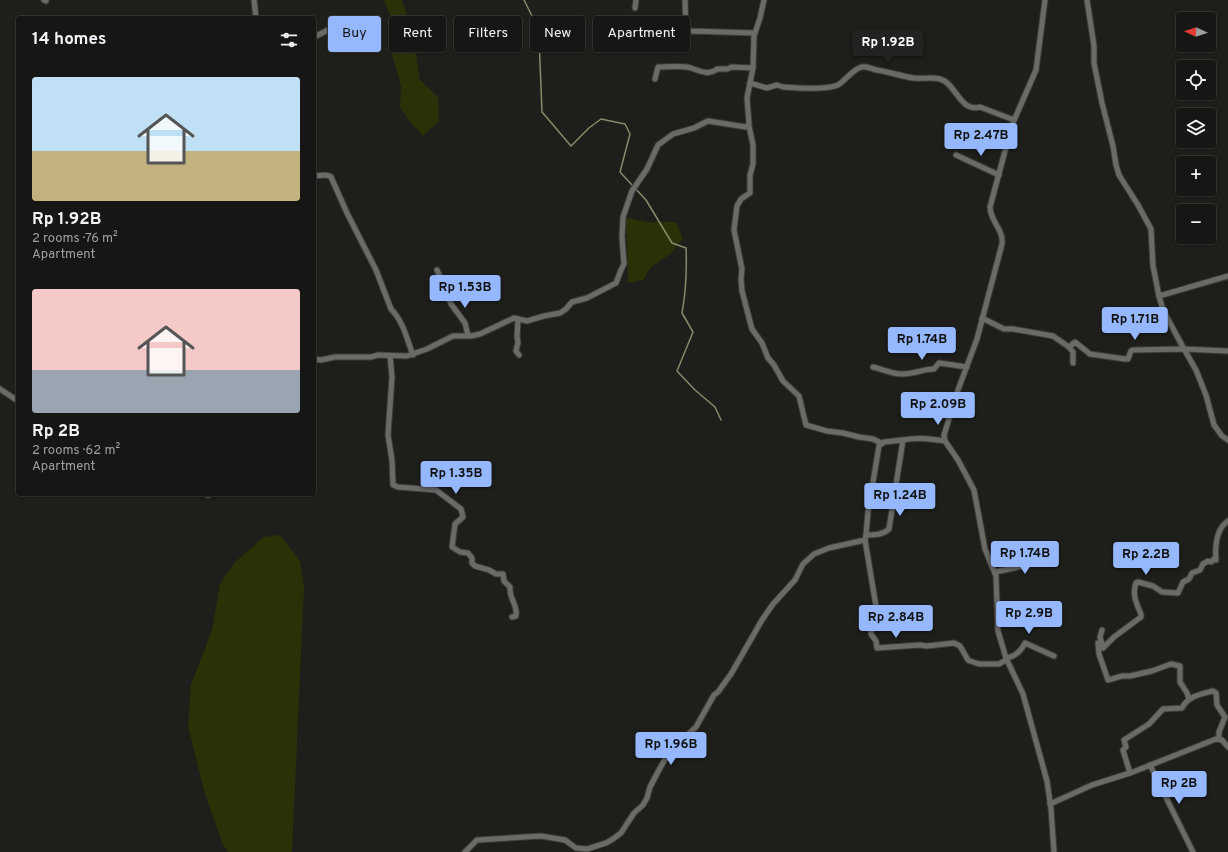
<!DOCTYPE html>
<html lang="en">
<head>
<meta charset="utf-8">
<style>
	body { margin:0; font-family:Overpass,sans-serif; background:#232422; color:#f1f3f6; height:100vh; display:flex; flex-direction:column; font-size:15px; white-space:nowrap }
	* { box-sizing:border-box; margin:0 }
	p { font-size:13px; color:#9e9fa0 }
	.icon { flex:none; width:22px; height:22px; fill:none; stroke:currentColor; stroke-width:2; stroke-linecap:round; stroke-linejoin:round }
	.map { position:relative; flex:1; overflow:hidden }
	.panel { position:absolute; left:16px; top:16px; width:300px; height:480px; display:flex; flex-direction:column; background:#161714; border-radius:4px; box-shadow:0 1px 3px #0004,0 0 0 1px #353634 }
	.panel>* { flex:none }
	.top-card { position:absolute; left:328px; top:16px; width:380px; height:36px; display:flex; gap:8px }
	.needle { width:26px; rotate:273deg }
	.fabs { position:absolute; left:1176px; top:12px; display:grid; gap:8px }
	.fabs a { display:grid; place-items:center; width:40px; height:40px; border-radius:4px; background:#161714; box-shadow:0 1px 3px #0004,0 0 0 1px #353634; font-size:20px }
	.price { position:absolute; translate:-50% -34px; padding:0 9px; border-radius:4px; background:#94b7fd; color:#111; font-size:13px; line-height:26px; filter:drop-shadow(0 1px 2px #0008) }
	.price::after { content:''; position:absolute; left:50%; top:24px; width:12px; height:9px; margin-left:-6px; background:inherit; clip-path:polygon(0 0,100% 0,50% 100%) }
	.price.current { background:#222; color:#fff }
	ul { padding:0; list-style:none }
	li { display:grid; align-content:center; gap:8px; height:212px; padding:0 16px }
	li span { display:grid; place-items:center; height:124px; border-radius:4px; color:#555 }
	li>.icon { margin-inline-start:auto }
	span .icon { width:72px; height:72px; fill:#fffc; stroke-width:1 }
	li b { font-size:17px }
	h2 { display:flex; justify-content:space-between; align-items:center; height:48px; padding:0 16px; font-size:17px }
	.pill { padding:0 14px; border-radius:4px; background:#161714; box-shadow:0 1px 3px #0004,0 0 0 1px #353634; font-size:14px; line-height:36px }
	.pill.current { background:#94b7fd; color:#111 }
	.map>svg:first-child { display:block }
	.green { fill:#293207 }
	.lines { fill:none; stroke-linecap:round; stroke-linejoin:round }
	.stream { stroke:#838b6b; stroke-width:1.5 }
	.minor-casing { stroke:#3c3d3a; stroke-width:7 }
	.minor { stroke:#6a6b67; stroke-width:5 }
</style>
</head>
<body>
<div class="map">
<svg width="1228" height="852" viewBox="0 0 1228 852">
	<rect width="100%" height="100%" fill="#1e1f1b"/>
	<g class="green">
		<path d="M 384,0 L 402,0 L 413,35 L 420,80 L 438,97 L 439,121 L 423,136 L 408,119 L 400,107 L 401,87 L 392,53 L 395,28 Z"/>
		<path d="M 623,217 L 648,222 L 676,222 L 683,238 L 670,254 L 651,267 L 643,280 L 628,283 L 627,236 Z"/>
		<path d="M 280,535 L 300,561 L 304,587 L 292,852 L 229,852 L 223,845 L 204,791 L 188,725 L 191,685 L 212,630 L 220,584 L 235,562 L 264,537 Z"/>
	</g>
	<g class="lines">
		<path class="stream" d="M 524,0 L 533,18 L 539,38 L 542,112 L 571,146 L 589,128 L 601,119 L 625,124 L 630,134 L 620,172 L 646,200 L 672,243 L 686,248 C 687,271 686,291 682,313 L 693,332 L 677,371 L 695,390 L 715,407 L 721,420"/>
		<g class="minor-casing">
			<g id="minor">
				<path d="M 44,0 L 46,1"/>
				<path d="M 254,0 L 256,18"/>
				<path d="M 685,0 L 686,29 L 690,31 L 755,33"/>
				<path d="M 1045,0 L 1036,70 L 1012,125 L 990,207 C 990,221 1004,230 1002,244 L 977,339 L 958,390 L 944,435 L 945,441 L 958,460 L 974,490 L 985,549 L 996,576 L 998,631 L 1006,658 L 1023,694 L 1047,781 L 1051,809 L 1054,852"/>
				<path d="M 1087,0 L 1094,46 L 1094,63 L 1102,103 L 1113,146 L 1116,165 L 1119,175 L 1138,205 L 1151,229 L 1153,266 L 1159,296 L 1163,310 L 1184,349 L 1196,370 L 1206,395 L 1214,425 L 1222,436 L 1228,440"/>
				<path d="M 635,8 L 636,0"/>
				<path d="M 314,37 L 338,25"/>
				<path d="M 753,68 L 754,36 L 760,18 L 764,0"/>
				<path d="M 750,83 L 767,88 L 777,85 L 783,87 C 796,88 827,90 838,85 C 846,80 854,68 862,67 C 867,66 872,69 877,70 C 889,72 901,76 913,78 C 922,79 932,77 940,79 C 956,83 960,113 980,107 L 1014,120"/>
				<path d="M 749,126 L 753,145 L 753,164 L 750,175 L 750,193 L 741,199 L 737,206 L 734,230 L 742,269 L 741,279 L 742,291 L 752,329 L 762,343 L 768,358 L 774,365 L 783,381 L 799,396 L 806,425 L 827,431 L 843,433 L 859,437 L 873,439 L 881,443"/>
				<path d="M 956,155 L 999,175"/>
				<path d="M 314,175 C 320,177 328,173 331,177 L 347,213 L 376,270 L 391,309 C 403,321 407,339 413,355"/>
				<path d="M 437,270 L 444,286"/>
				<path d="M 464,282 L 444,286 L 451,304 L 465,323 L 468,335"/>
				<path d="M 1159,296 L 1228,276"/>
				<path d="M 982,318 L 1004,329 L 1013,329 L 1053,336 L 1069,347 L 1073,352 L 1073,363"/>
				<path d="M 518,320 L 517,337 L 518,342 L 516,351 L 519,355"/>
				<path d="M 1069,347 L 1075,342 L 1090,354 L 1125,359 L 1128,359 L 1131,351 L 1133,350 L 1184,349 L 1228,351"/>
				<path d="M 390,356 L 392,377 L 388,435 L 392,460 L 393,485 L 398,487 L 436,490 L 461,509 L 463,517 L 455,524 L 452,547 L 460,552 L 468,553 L 472,558 L 472,563 L 475,566 L 489,570 L 496,574 L 503,574 L 504,581 L 510,587 C 509,599 518,605 516,616 L 512,617"/>
				<path d="M 314,359 L 321,360 L 335,357 L 371,357 L 378,355 L 407,356 L 427,349 L 453,336 L 471,336 L 480,334 L 514,318 L 527,321 L 544,316 L 560,313 L 566,309 L 572,302 L 587,298 L 616,283 L 621,270 L 624,264 L 622,237 L 623,217 L 632,191 L 647,169 L 658,145 L 673,134 L 694,128 L 708,121 L 746,127 L 749,124 L 747,98 L 753,68 L 732,67 L 727,69 L 717,69 C 708,77 697,69 687,67 C 677,66 667,67 658,67 L 655,79"/>
				<path d="M 873,367 C 882,369 894,375 903,374 C 915,374 923,369 934,369 L 939,363 L 967,367"/>
				<path d="M 0,389 L 18,401"/>
				<path d="M 208,494 L 208,495"/>
				<path d="M 866,535 L 868,512 L 879,446 L 884,442 L 903,440"/>
				<path d="M 865,540 L 878,618 L 877,625 L 871,630 L 871,634 L 876,641 L 877,648 L 920,645 L 927,646 L 954,643 L 960,646 L 968,660 L 970,661 L 979,664 L 999,664 L 1006,660"/>
				<path d="M 1216,560 C 1215,547 1216,529 1228,521"/>
				<path d="M 995,572 L 1023,566 L 1046,556"/>
				<path d="M 1102,630 L 1100,637 L 1103,648 L 1114,637 L 1141,617 L 1141,614 C 1136,603 1132,594 1136,583 L 1138,582 L 1153,586 L 1162,592 L 1178,593 L 1183,582 L 1189,579 L 1192,573 L 1200,570 L 1203,564 L 1208,561 L 1211,562 L 1215,558"/>
				<path d="M 1098,643 L 1099,654 L 1108,680 L 1122,676 L 1130,676 L 1152,671 L 1171,664 L 1180,666 L 1180,682 L 1187,693 L 1189,699"/>
				<path d="M 1006,658 C 1015,657 1021,651 1025,643 L 1054,656"/>
				<path d="M 1150,765 L 1193,852"/>
				<path d="M 1130,773 L 1123,750 L 1126,747 L 1124,740 L 1149,724 L 1163,709 L 1182,708 C 1188,696 1201,694 1213,691 L 1216,693 L 1217,705 L 1225,717 L 1219,732 L 1219,739"/>
				<path d="M 1050,804 L 1092,785 L 1133,772 L 1216,739 L 1222,740 L 1228,747"/>
				<path d="M 465,852 L 477,840 L 541,836 L 565,840 L 576,848 L 587,849 L 606,843 L 613,839 L 621,833 L 634,813 L 643,805 L 647,798 L 650,787 L 660,768 L 670,751 L 696,727 L 714,695 L 718,692 L 731,674 L 762,620 L 773,604 L 795,580 L 803,564 L 814,554 L 829,548 L 865,540 L 866,535 C 874,535 883,535 889,529 L 903,440 C 918,437 930,439 945,441"/>
			</g>
		</g>
		<use href="#minor" class="minor"/>
	</g>
</svg>
<div class="fabs">
<a><svg class="needle" viewBox="-14 -14 28 28"><path d="M0-13l5 13h-10z" fill="#e53935"/><path d="M0 13l5-13h-10z" fill="#9e9fa0"/></svg></a>
<a><svg class="icon" aria-label="locate" viewBox="0 0 24 24"><circle cx="12" cy="12" r="6"/><path d="M12 2v4M12 18v4M2 12h4M18 12h4"/></svg></a>
<a><svg class="icon" aria-label="layers" viewBox="0 0 24 24"><path d="M12 4l9 5-9 5-9-5zM3 14l9 5 9-5"/></svg></a>
<a>+</a>
<a>−</a>
</div>
<b class="price current" style="left:888px;top:64px">Rp 1.92B</b>
<b class="price" style="left:981px;top:157px">Rp 2.47B</b>
<b class="price" style="left:465px;top:309px">Rp 1.53B</b>
<b class="price" style="left:1135px;top:341px">Rp 1.71B</b>
<b class="price" style="left:922px;top:361px">Rp 1.74B</b>
<b class="price" style="left:938px;top:426px">Rp 2.09B</b>
<b class="price" style="left:456px;top:495px">Rp 1.35B</b>
<b class="price" style="left:900px;top:517px">Rp 1.24B</b>
<b class="price" style="left:1025px;top:575px">Rp 1.74B</b>
<b class="price" style="left:1146px;top:576px">Rp 2.2B</b>
<b class="price" style="left:1029px;top:635px">Rp 2.9B</b>
<b class="price" style="left:896px;top:639px">Rp 2.84B</b>
<b class="price" style="left:671px;top:766px">Rp 1.96B</b>
<b class="price" style="left:1179px;top:805px">Rp 2B</b>
<div class="top-card">
<a class="pill current">Buy</a>
<a class="pill">Rent</a>
<a class="pill">Filters</a>
<a class="pill">New</a>
<a class="pill">Apartment</a>
</div>
<section class="panel">
<h2>14 homes<svg class="icon" aria-label="filters" viewBox="0 0 24 24"><path d="M4 7h16M4 17h16"/><circle cx="9" cy="7" r="2"/><circle cx="15" cy="17" r="2"/></svg></h2>
<ul>
<li><span style="background:linear-gradient(#bfe0f5 60%,#c2b280 0)"><svg class="icon" aria-label="home" viewBox="0 0 24 24"><path d="M3 11l9-7 9 7M6 9v11h12V9"/></svg></span><div><b>Rp 1.92B</b><p>2 rooms · 76 m²</p><p>Apartment</p></div></li>
<li><span style="background:linear-gradient(#f6c9c9 65%,#9aa5b1 0)"><svg class="icon" aria-label="home" viewBox="0 0 24 24"><path d="M3 11l9-7 9 7M6 9v11h12V9"/></svg></span><div><b>Rp 2B</b><p>2 rooms · 62 m²</p><p>Apartment</p></div></li>
</ul>
</section>
</div>
</body>
</html>
